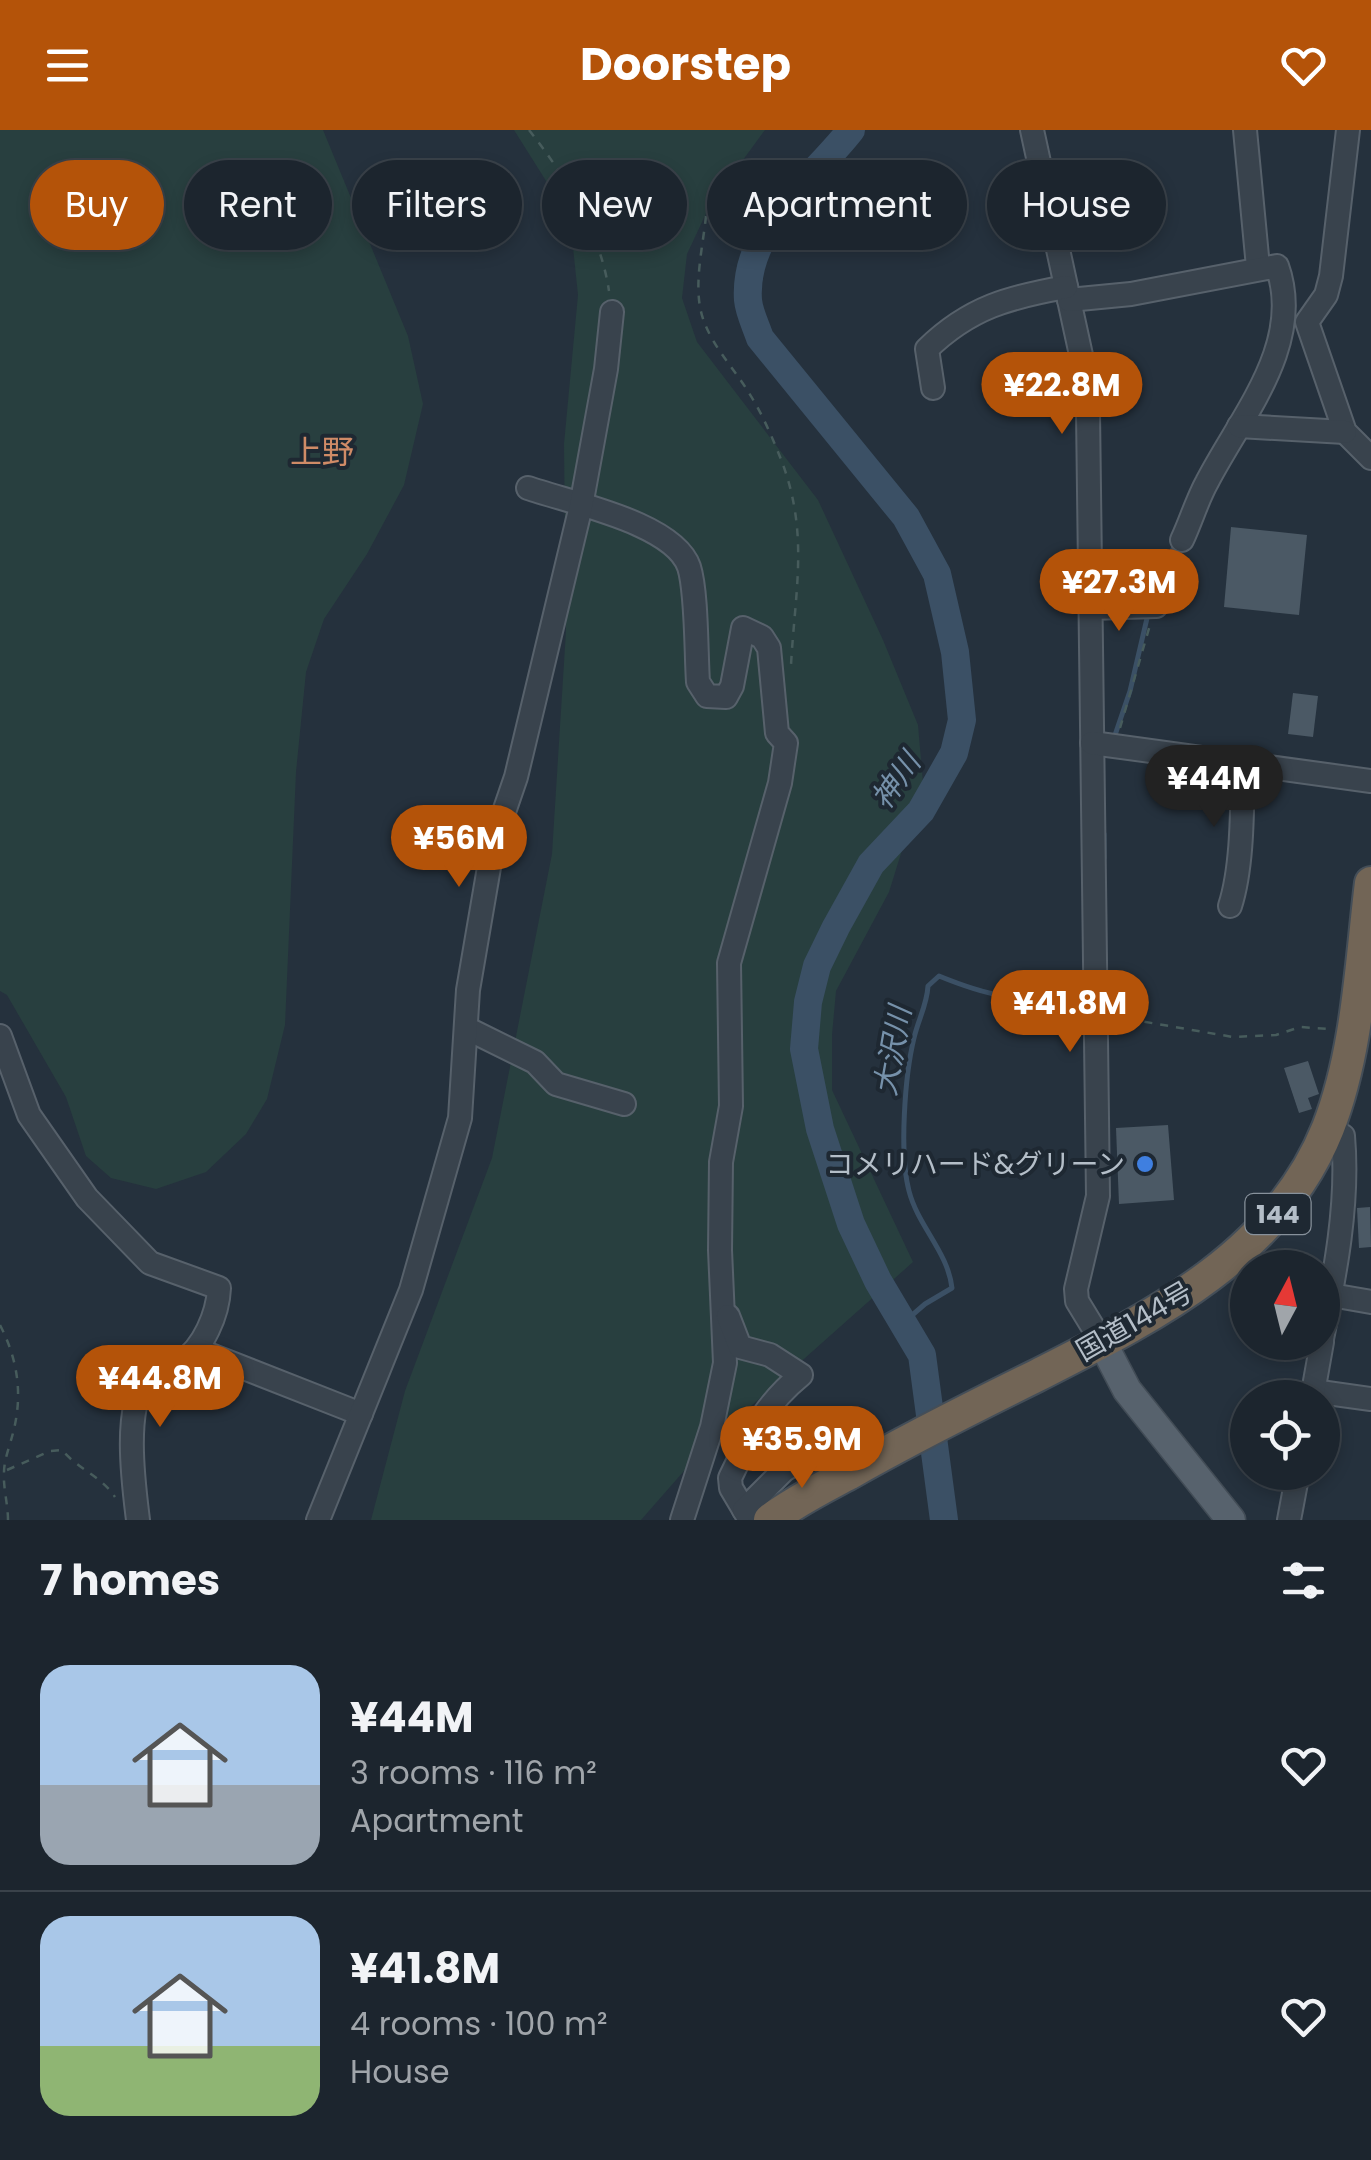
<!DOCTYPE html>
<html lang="en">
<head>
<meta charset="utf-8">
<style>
	body { margin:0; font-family:Poppins,"Noto Sans JP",sans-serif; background:#29313a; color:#f1f3f6; height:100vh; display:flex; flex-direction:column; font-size:38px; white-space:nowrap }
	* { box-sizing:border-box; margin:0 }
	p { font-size:32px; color:#a0a5aa }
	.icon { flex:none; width:55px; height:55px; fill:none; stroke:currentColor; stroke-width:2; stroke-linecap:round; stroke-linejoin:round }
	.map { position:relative; height:1390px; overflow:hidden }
	.side { display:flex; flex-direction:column; background:#1c252e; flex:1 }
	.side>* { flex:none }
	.top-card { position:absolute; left:30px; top:30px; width:1312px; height:90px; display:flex; gap:20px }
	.needle { width:65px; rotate:7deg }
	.buttons { position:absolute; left:1230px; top:1120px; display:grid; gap:20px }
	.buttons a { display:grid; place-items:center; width:110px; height:110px; border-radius:50%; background:#1c252e; box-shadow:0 5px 15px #0003,0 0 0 2px #3a424a; font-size:50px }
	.price { position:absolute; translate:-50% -85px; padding:0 22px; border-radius:35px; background:#b45309; color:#fff; font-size:32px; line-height:65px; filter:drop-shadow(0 2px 5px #0008) }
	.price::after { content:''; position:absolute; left:50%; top:60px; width:30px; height:22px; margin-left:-15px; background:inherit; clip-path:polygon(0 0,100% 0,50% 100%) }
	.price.active { background:#222; color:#fff }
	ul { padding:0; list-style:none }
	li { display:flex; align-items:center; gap:30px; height:250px; padding:0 40px }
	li+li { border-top:2px solid #3a424a }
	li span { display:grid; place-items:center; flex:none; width:280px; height:200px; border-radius:30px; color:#555 }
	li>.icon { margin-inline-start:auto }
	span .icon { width:120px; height:120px; fill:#fffc; stroke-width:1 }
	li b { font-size:42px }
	h2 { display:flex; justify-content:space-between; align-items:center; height:120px; padding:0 40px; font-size:42px }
	.chip { padding:0 35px; border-radius:45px; background:#1c252e; box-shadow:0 5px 15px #0003,0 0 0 2px #3a424a; font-size:35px; line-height:90px }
	.chip.active { background:#b45309; color:#fff }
	header { display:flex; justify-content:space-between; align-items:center; height:130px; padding:0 40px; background:#b45309; color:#fff; font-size:45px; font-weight:700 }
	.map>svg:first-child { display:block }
	.green { fill:#283f3f }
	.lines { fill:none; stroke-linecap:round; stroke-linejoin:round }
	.stream { stroke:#3b5065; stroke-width:5 }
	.river { stroke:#3b5065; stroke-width:28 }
	.building { fill:#4b5965 }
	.minor-casing { stroke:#57616b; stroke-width:26 }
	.major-casing { stroke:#424c56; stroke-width:31 }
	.highway-casing { stroke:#444e58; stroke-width:36 }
	.path { stroke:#475c5c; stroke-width:2.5; stroke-dasharray:8 8; stroke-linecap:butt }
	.minor { stroke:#39434d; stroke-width:22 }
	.major { stroke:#57626d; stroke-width:28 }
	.highway { stroke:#726556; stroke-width:32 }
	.shop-dot { fill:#3f7fe0; stroke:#1e2832; stroke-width:4 }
	.labels { text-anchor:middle; stroke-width:8; stroke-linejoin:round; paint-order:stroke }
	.shield { fill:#1e2832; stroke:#87919b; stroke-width:2.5 }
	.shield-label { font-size:25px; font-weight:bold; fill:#b4bec8 }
	.poi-label { font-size:28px; fill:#b4bec8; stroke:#1e2832; text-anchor:end }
	.street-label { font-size:28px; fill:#b4bec8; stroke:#1e2832 }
	.water-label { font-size:30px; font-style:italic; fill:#7691aa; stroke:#1e2832 }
	.quarter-label { font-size:32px; fill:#d08b67; stroke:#1e2832 }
</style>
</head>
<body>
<header><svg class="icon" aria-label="menu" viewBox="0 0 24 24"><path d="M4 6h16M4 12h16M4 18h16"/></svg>Doorstep<svg class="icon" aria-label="heart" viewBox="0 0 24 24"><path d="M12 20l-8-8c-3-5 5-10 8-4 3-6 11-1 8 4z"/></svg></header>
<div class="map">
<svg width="1371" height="1390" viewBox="0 0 1371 1390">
	<rect width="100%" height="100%" fill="#25313d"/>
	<g class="green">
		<path d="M 0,0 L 323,0 L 408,206 L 423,274 L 404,355 L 367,424 L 324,489 L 306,542 L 296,642 L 285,895 L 267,969 L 246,1004 L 206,1042 L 156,1059 L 111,1048 L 86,1026 L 66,967 L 7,865 L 0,861 Z"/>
		<path d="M 514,0 L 765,0 L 710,75 L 687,124 L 682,168 L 697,212 L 818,370 L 883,510 L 918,595 L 923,653 L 889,762 L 836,861 L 832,905 L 832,960 L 913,1132 L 705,1317 L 641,1390 L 371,1390 L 405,1261 L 492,1028 L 552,724 L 566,501 L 564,314 L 578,165 L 570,89 Z"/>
	</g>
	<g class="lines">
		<g class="stream">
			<path d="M 1152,469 L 1175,414"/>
			<path d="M 1114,608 L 1130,561 L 1148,484"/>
			<path d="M 1104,728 L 1104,704"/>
			<path d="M 903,1193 L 925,1174 L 952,1158 C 948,1122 918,1096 909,1061 C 899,1023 905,945 914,908 C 918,890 927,875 928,856 L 939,846 C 983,864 1022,875 1069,864 L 1083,843"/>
		</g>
		<path class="river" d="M 851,0 C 812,50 743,99 748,170 C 749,182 756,196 760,208 L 906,387 L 937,444 L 955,522 L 962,590 L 954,623 L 921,681 L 871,734 L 836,797 L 817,836 L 808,872 L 804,919 L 820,999 L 851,1094 L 878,1151 L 922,1225 L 944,1390"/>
	</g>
	<g class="building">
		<path d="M 1231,397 L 1307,405 L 1299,485 L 1224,477 Z"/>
		<path d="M 1293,563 L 1318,566 L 1313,607 L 1288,604 Z"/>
		<path d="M 1308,931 L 1319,964 L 1308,968 L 1312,979 L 1299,983 L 1284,938 Z"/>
		<path d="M 1168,995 L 1174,1070 L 1119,1074 L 1116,998 Z"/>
		<path d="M 1370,1077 L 1371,1117 L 1359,1118 L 1357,1078 Z"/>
	</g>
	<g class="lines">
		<g class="minor-casing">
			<g id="minor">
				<path d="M 1032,0 L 1081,225 L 1088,282 L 1098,1066 L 1076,1159 L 1077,1171 L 1102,1212"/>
				<path d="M 1245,0 L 1258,137"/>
				<path d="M 1348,0 L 1331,146 L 1326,165 L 1307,192 L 1345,302 L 1371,328"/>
				<path d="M 1069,170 L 1131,164 L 1277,136 C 1305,214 1241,286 1207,352 C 1197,370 1191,391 1182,410"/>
				<path d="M 933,258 L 927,219 C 970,177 1010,167 1066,157"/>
				<path d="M 1239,296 L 1345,302"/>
				<path d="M 528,358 C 571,373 674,393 689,437 C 697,462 696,524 698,552 L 707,566 L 726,567 L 732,556 L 743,498 L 762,507 L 769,518 L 777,603 L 786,613 L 780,653 L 729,833 L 731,976 L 721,1032 L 720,1120 L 725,1233 L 712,1297 L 682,1390"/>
				<path d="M 1091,478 L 1156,476"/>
				<path d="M 1092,613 L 1371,651"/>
				<path d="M 1230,776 C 1243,736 1242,676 1243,634"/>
				<path d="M 466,898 L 535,932 L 556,954 L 624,974"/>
				<path d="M 0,906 L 29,985 L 87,1068 L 150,1133 L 219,1158 C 218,1184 203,1219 181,1232 C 170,1238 155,1242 146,1251 C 123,1278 134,1357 138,1390"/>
				<path d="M 1331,1165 L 1371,1172"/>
				<path d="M 728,1186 L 740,1217 L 770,1225 L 801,1245 C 763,1276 751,1305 730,1348 L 731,1358 L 750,1390"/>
				<path d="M 1322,1209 C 1335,1144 1349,1073 1343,1006 L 1328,997"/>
				<path d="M 198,1220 L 361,1284"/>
				<path d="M 1313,1261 L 1371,1269"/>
				<path d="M 1312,1268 L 1322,1212"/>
				<path d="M 744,1380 L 784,1340 L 836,1310"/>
				<path d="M 318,1390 L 411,1160 L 460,988 L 468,860 L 493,714 L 516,647 L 581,376 L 606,239 L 612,182"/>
				<path d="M 1289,1390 L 1298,1342"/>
			</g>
		</g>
		<g class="major-casing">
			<path id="major" d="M 1102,1212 L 1127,1260 L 1231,1390"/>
		</g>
		<g class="highway-casing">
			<path id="highway" d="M 770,1390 C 794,1372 822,1358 848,1344 C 909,1309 973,1277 1036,1246 C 1152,1187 1277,1126 1328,998 C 1358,921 1361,834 1371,753"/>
		</g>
		<g class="path">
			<path d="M 529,0 C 566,47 600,101 609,161"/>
			<path d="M 706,86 C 703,115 695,148 700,177 C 706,210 732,235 749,263 C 762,283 773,309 782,332 C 809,404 795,461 791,535"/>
			<path d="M 1160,458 L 1172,429"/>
			<path d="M 1120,598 L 1150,495"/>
			<path d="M 1114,882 L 1140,891 L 1233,907 L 1276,905 L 1300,897 L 1331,899"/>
			<path d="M 0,1195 C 18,1230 23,1265 13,1303 C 10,1315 4,1330 4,1342 C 3,1358 8,1374 8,1390"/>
			<path d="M 7,1340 L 50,1321 L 62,1320 C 79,1340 101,1346 115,1367"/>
		</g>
		<use href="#minor" class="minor"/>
		<use href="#major" class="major"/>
		<use href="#highway" class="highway"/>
	</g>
	<circle class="shop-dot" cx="1145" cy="1034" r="10"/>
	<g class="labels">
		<rect class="shield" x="1245.5" y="1064" width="65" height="40" rx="8"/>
		<g class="shield-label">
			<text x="1278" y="1093">144</text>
		</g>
		<g class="poi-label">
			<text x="1125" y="1044">コメリハード&amp;グリーン</text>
		</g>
		<g class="street-label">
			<text transform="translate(1134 1191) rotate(-30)" y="10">国道144号</text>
		</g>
		<g class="water-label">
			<text transform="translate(896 651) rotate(-55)" y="10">神川</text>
			<text transform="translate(893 921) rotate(-80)" y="10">大沢川</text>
		</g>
		<g class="quarter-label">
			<text x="322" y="333">上野</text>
		</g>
	</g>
</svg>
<div class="buttons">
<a><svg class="needle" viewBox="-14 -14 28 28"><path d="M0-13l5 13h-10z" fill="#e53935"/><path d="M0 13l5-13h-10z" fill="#a0a5aa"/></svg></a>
<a><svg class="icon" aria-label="locate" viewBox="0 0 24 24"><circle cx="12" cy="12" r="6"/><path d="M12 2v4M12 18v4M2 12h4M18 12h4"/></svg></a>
</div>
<b class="price" style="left:1062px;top:307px">¥22.8M</b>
<b class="price" style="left:1119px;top:504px">¥27.3M</b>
<b class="price active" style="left:1214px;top:700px">¥44M</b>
<b class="price" style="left:459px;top:760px">¥56M</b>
<b class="price" style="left:1070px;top:925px">¥41.8M</b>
<b class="price" style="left:160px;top:1300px">¥44.8M</b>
<b class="price" style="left:802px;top:1361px">¥35.9M</b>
<div class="top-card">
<a class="chip active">Buy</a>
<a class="chip">Rent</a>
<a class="chip">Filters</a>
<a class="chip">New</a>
<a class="chip">Apartment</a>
<a class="chip">House</a>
</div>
</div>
<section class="side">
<h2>7 homes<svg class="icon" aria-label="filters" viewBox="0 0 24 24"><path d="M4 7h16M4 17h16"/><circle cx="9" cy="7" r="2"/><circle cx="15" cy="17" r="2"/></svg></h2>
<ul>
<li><span style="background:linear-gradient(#a9c7e8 60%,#9aa5b1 0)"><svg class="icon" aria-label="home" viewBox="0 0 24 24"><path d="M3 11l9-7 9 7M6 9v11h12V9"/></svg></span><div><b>¥44M</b><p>3 rooms · 116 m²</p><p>Apartment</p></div><svg class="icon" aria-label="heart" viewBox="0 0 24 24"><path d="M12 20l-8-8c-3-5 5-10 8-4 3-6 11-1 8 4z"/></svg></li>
<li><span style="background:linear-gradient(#a9c7e8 65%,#8fb573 0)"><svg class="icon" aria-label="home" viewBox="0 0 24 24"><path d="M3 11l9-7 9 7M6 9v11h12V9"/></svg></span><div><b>¥41.8M</b><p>4 rooms · 100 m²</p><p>House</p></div><svg class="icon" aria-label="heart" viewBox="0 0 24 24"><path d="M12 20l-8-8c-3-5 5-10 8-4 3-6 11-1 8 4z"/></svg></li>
</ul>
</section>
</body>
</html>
